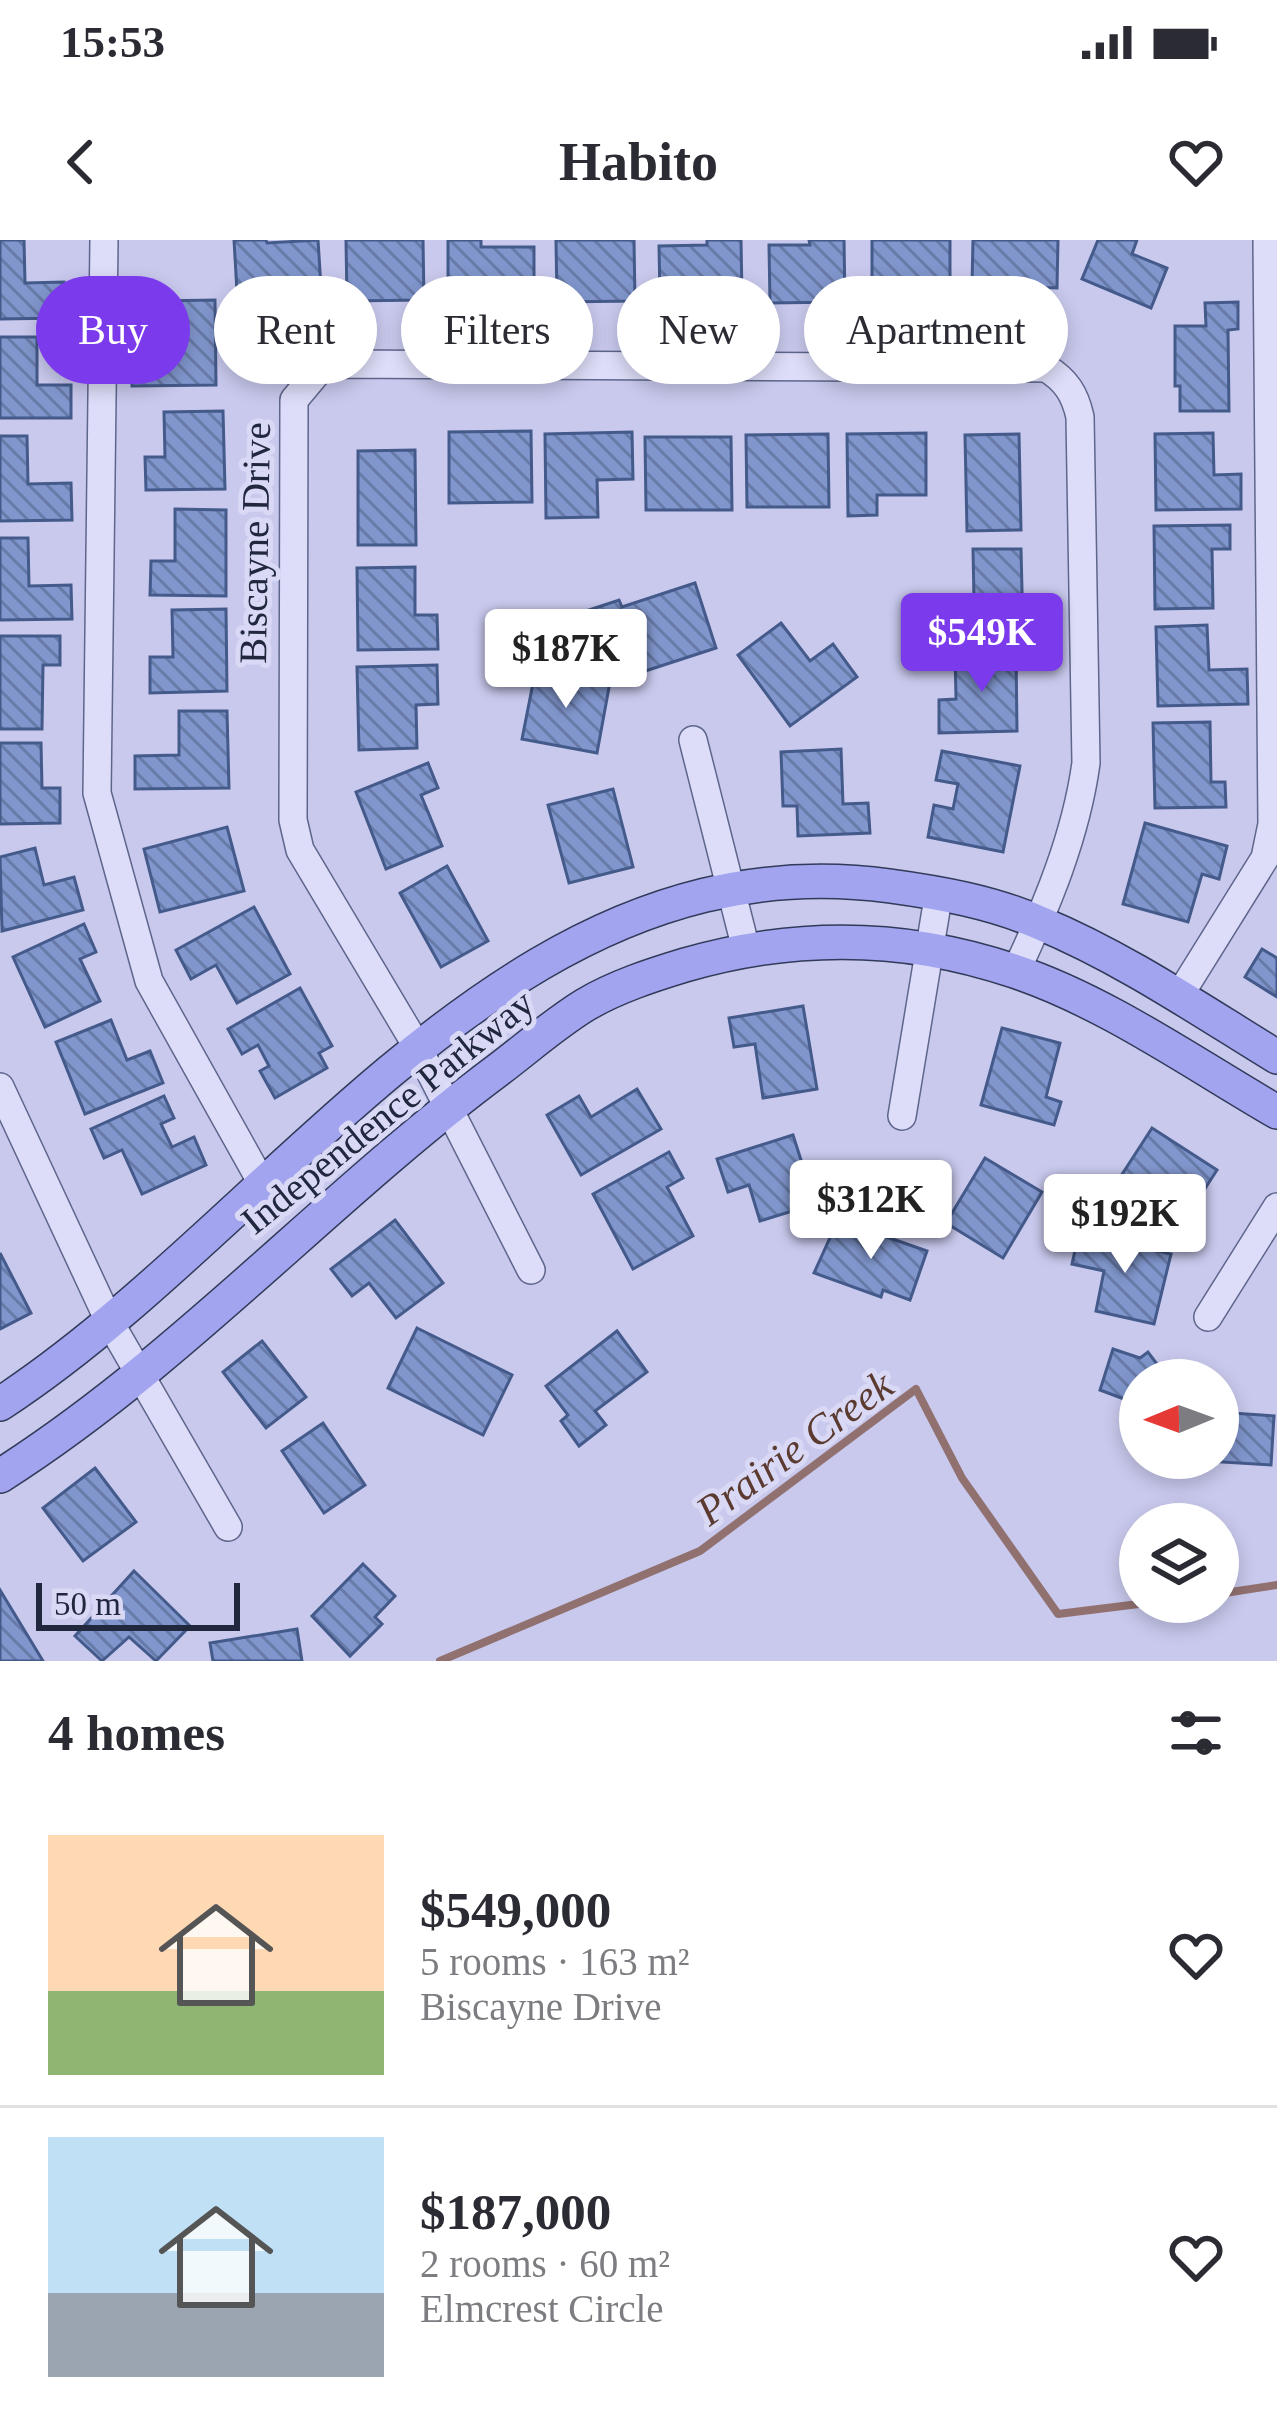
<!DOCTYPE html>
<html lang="en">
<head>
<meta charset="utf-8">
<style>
	body { margin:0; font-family:Georgia,serif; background:#f7f7f7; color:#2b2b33; height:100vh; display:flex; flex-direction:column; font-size:45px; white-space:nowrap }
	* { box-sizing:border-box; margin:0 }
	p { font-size:39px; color:#7c7c81 }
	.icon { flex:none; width:66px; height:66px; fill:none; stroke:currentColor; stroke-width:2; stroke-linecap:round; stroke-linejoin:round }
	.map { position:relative; height:1421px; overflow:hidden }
	.panel { display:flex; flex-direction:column; background:#fff; flex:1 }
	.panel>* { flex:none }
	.hud { position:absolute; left:36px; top:36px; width:1206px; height:108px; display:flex; gap:24px }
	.needle { width:78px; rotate:269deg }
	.controls { position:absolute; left:1119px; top:1119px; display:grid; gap:24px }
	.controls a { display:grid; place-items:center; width:120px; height:120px; border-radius:50%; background:#fff; box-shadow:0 6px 18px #0003; font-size:60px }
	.scale { position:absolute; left:36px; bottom:30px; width:204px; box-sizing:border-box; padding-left:12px; border:6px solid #21273c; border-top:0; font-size:33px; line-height:42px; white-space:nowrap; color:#21273c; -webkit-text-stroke:9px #d9d9f6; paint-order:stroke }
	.price { position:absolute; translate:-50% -102px; padding:0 27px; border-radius:12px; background:#fff; color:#222; font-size:39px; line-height:78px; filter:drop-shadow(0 3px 6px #0008) }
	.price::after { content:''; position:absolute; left:50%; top:72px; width:36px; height:27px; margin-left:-18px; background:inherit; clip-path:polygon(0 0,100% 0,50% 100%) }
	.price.current { background:#7c3aed; color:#fff }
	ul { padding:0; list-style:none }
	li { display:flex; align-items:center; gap:36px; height:300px; padding:0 48px }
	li+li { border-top:3px solid #e1e1e2 }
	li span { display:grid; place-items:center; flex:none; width:336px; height:240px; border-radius:0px; color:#555 }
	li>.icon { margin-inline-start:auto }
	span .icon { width:144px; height:144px; fill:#fffc; stroke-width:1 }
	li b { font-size:51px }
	h2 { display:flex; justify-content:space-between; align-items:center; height:144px; padding:0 48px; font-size:51px }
	.tag { padding:0 42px; border-radius:54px; background:#fff; box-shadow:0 6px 18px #0003; font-size:42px; line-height:108px }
	.tag.current { background:#7c3aed; color:#fff }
	.status { display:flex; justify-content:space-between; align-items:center; height:84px; padding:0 60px; background:#fff; direction:ltr }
	.status svg { height:33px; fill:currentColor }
	header { display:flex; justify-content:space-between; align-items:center; height:156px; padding:0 48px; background:#fff; font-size:54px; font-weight:700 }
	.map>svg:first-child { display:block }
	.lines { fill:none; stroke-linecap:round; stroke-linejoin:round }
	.stream { stroke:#917170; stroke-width:8 }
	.building { fill:url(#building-back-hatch); stroke:#445a8a; stroke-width:3 }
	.minor-casing { stroke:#5e668b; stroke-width:30 }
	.major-casing { stroke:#313b59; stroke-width:36 }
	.minor { stroke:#ddddf9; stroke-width:27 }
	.major { stroke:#a2a4f0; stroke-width:33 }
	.labels { text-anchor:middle; stroke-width:10; stroke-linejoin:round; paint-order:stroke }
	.street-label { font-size:39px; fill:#21273c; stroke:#d9d9f6 }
	.water-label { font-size:42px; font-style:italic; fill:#5b3a30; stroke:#d9d9f6 }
</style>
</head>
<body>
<div class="status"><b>15:53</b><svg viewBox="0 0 49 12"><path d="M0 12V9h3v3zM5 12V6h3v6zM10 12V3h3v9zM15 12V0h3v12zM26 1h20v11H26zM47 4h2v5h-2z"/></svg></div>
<header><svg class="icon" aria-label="back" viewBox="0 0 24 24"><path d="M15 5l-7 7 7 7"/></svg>Habito<svg class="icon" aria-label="heart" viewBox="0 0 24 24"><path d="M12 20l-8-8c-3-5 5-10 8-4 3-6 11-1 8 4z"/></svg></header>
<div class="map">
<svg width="1277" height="1421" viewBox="0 0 1277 1421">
	<defs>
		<pattern id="building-back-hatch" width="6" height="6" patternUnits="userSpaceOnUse" patternTransform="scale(3)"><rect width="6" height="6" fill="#8096cc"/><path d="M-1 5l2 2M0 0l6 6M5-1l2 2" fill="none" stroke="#687aa7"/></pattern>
	</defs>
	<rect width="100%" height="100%" fill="#c9c9ee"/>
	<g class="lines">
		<g class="stream">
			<path d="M 1218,1354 L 1277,1345"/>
			<path d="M 440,1421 L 700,1311 L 916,1149 L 962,1238 L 1058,1374 L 1155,1362"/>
		</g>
	</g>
	<g class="building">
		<path d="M 0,0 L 24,0 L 25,43 L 64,42 L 65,78 L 0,79 Z"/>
		<path d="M 234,0 L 266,0 L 267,3 L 318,0 L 321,47 L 237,52 Z"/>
		<path d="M 346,0 L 423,0 L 424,60 L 347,61 Z"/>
		<path d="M 448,0 L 481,0 L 481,7 L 534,7 L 534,59 L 448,60 Z"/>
		<path d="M 556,0 L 634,0 L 635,61 L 557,62 Z"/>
		<path d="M 707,0 L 741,0 L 742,56 L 660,57 L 659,6 L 707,5 Z"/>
		<path d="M 809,0 L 844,0 L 845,62 L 770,63 L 769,5 L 810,5 Z"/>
		<rect x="872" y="0" width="78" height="62"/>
		<path d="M 973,0 L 1058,0 L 1057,48 L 972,45 Z"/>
		<path d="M 1098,0 L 1137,0 L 1132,14 L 1167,28 L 1151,68 L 1082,39 Z"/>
		<path d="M 215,60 L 216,145 L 132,146 L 132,112 L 158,112 L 157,61 Z"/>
		<path d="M 1238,62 L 1238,89 L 1228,90 L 1229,171 L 1180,171 L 1180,146 L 1175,146 L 1175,86 L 1206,86 L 1205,63 Z"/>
		<path d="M 0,97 L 37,97 L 37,145 L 71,145 L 71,178 L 0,178 Z"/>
		<path d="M 223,171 L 225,249 L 146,250 L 145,217 L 165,217 L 164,172 Z"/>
		<path d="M 531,191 L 532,262 L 449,263 L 449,192 Z"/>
		<path d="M 632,192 L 633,239 L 597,240 L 598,277 L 546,278 L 545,194 Z"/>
		<path d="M 926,193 L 926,255 L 877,255 L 877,275 L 848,276 L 847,194 Z"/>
		<path d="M 1213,193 L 1214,235 L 1241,234 L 1241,269 L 1156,270 L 1155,194 Z"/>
		<path d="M 828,194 L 829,267 L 747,267 L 746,195 Z"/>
		<path d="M 1019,194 L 1021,290 L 967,291 L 965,195 Z"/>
		<path d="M 0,196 L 27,196 L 28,244 L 71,243 L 72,280 L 0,281 Z"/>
		<path d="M 645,197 L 731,197 L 732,270 L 646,270 Z"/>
		<path d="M 415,210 L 416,305 L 358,305 L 358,211 Z"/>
		<path d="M 175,269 L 226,270 L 226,356 L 150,355 L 151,321 L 175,321 Z"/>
		<path d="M 1230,285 L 1230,309 L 1212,309 L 1213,368 L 1155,369 L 1154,286 Z"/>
		<path d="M 0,298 L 28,298 L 29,346 L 71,345 L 72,379 L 0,380 Z"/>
		<path d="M 973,309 L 1021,309 L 1023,392 L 941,393 L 940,362 L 974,361 Z"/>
		<path d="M 415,327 L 415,375 L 437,375 L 438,409 L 358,410 L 357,328 Z"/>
		<path d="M 695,343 L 716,408 L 636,434 L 621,391 L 598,399 L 589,370 L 619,360 L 622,367 Z"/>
		<path d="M 226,369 L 227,451 L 150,453 L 150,417 L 173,417 L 172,370 Z"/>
		<path d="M 781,383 L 810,421 L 833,404 L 857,437 L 790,486 L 738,415 Z"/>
		<path d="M 1207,385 L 1209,430 L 1247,429 L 1248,464 L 1158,466 L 1156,387 Z"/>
		<path d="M 0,396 L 60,396 L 60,425 L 43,425 L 42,489 L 0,489 Z"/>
		<path d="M 1016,412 L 1017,491 L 939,493 L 939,460 L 956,459 L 955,413 Z"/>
		<path d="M 437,425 L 438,464 L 416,465 L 417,508 L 359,510 L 357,427 Z"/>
		<path d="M 536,428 L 610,442 L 597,513 L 522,499 Z"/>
		<path d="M 179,471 L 227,471 L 229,548 L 135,549 L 135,516 L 179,515 Z"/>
		<path d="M 1210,482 L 1211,542 L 1225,542 L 1226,567 L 1155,568 L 1153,483 Z"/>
		<path d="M 0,503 L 41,503 L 42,548 L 60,548 L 60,583 L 0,584 Z"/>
		<path d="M 841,509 L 843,564 L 868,563 L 870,593 L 798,596 L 797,566 L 783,566 L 781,512 Z"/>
		<path d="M 942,511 L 1020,526 L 1003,612 L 928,597 L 934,565 L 953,569 L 958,544 L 936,540 Z"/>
		<path d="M 428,523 L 438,548 L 421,555 L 442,606 L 386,629 L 356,552 Z"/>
		<path d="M 613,549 L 633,627 L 569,643 L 548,565 Z"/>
		<path d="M 1145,583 L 1227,606 L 1219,639 L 1202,634 L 1188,682 L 1123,664 Z"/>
		<path d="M 227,587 L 244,651 L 160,672 L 144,609 Z"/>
		<path d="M 35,608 L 44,645 L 74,637 L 83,670 L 2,691 L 0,617 Z"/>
		<path d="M 447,626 L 488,701 L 441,727 L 400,653 Z"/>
		<path d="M 254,667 L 290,734 L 237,763 L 216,725 L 191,739 L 176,710 Z"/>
		<path d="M 84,684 L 96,712 L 80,719 L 100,761 L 45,787 L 13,717 Z"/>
		<path d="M 1262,709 L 1277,718 L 1277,757 L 1245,737 Z"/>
		<path d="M 300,748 L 332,806 L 319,813 L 327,828 L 275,858 L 260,831 L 269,826 L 258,805 L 242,814 L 228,789 Z"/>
		<path d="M 803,766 L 817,849 L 763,858 L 755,804 L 734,807 L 729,778 Z"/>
		<path d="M 111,780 L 127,820 L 150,811 L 163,843 L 85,874 L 56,802 Z"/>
		<path d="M 1002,788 L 1060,803 L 1046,857 L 1061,862 L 1054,885 L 981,865 Z"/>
		<path d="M 637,849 L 661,889 L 581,935 L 547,875 L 579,856 L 591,877 Z"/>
		<path d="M 164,856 L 174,878 L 161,884 L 172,907 L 194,897 L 206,925 L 142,954 L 122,910 L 104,918 L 91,889 Z"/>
		<path d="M 1152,888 L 1217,930 L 1184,981 L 1119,939 Z"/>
		<path d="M 793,895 L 815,964 L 760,981 L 749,945 L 728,952 L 717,919 Z"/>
		<path d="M 669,912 L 683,938 L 667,947 L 693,996 L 633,1029 L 593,954 Z"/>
		<path d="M 985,918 L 1042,952 L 1003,1018 L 946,983 Z"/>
		<path d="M 395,980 L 443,1043 L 396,1078 L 369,1043 L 352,1056 L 331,1029 Z"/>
		<path d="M 838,980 L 927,1011 L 910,1060 L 883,1050 L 881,1057 L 814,1033 Z"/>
		<path d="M 1079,992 L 1171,1014 L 1154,1084 L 1096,1071 L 1104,1031 L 1072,1024 Z"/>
		<path d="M 0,1013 L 31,1073 L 0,1089 Z"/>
		<path d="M 417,1088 L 512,1135 L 483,1195 L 388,1148 Z"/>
		<path d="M 617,1091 L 647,1132 L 595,1171 L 606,1185 L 579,1206 L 561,1181 L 568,1175 L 546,1146 Z"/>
		<path d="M 262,1101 L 306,1157 L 266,1188 L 223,1132 Z"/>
		<path d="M 1113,1109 L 1140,1118 L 1148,1112 L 1169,1140 L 1140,1140 L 1140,1165 L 1100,1150 Z"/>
		<path d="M 1218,1172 L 1274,1176 L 1271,1225 L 1206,1221 L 1218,1218 Z"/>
		<path d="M 323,1183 L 365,1245 L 324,1273 L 282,1211 Z"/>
		<path d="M 95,1228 L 136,1282 L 83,1321 L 43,1268 Z"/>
		<path d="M 363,1324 L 395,1356 L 375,1377 L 382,1384 L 350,1416 L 312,1376 Z"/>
		<path d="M 134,1331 L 190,1386 L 156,1421 L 129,1397 L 102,1421 L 75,1396 Z"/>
		<path d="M 0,1350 L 43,1421 L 0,1421 Z"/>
		<path d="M 297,1389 L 302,1421 L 213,1421 L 210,1403 Z"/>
	</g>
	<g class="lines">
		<g class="minor-casing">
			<g id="minor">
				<path d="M 104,0 L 97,553 L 149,741 L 263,945"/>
				<path d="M 693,500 L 746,709"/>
				<path d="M 1179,756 L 1265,618 L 1272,584 L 1267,0"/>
				<path d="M 0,847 L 109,1081 L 228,1287"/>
				<path d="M 902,876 L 939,652"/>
				<path d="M 531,1030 L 418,808 L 300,610 L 293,580 L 294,160 L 320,129 L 341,124 L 1046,128 C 1066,140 1075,154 1080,177 L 1086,523 C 1076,596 1047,665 1016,731"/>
				<path d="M 1208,1077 L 1277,967"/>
			</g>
		</g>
		<g class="major-casing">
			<g id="major">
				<path d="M 0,1164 C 282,980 510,594 890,646 C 941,653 992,662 1040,683 C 1124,718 1200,770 1277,817"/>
				<path d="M 0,1236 C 181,1121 326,958 498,830 C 526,809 554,784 585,765 C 615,747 652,735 685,725 C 796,693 905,694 1014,731 C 1105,761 1194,824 1277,872"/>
			</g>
		</g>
		<use href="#minor" class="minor"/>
		<use href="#major" class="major"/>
	</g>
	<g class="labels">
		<g class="street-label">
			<text transform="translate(254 303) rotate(-89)" y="14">Biscayne Drive</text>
			<text transform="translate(387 871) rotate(-39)" y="14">Independence Parkway</text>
		</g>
		<g class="water-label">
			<text transform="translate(794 1207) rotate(-36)" y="15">Prairie Creek</text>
		</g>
	</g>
</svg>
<div class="controls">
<a><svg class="needle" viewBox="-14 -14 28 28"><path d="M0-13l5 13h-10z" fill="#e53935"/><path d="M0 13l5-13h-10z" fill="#7c7c81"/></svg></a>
<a><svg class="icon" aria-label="layers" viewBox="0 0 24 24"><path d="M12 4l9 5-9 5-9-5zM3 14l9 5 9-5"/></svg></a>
</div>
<div class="scale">50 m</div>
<b class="price current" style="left:982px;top:455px">$549K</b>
<b class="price" style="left:566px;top:471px">$187K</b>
<b class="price" style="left:871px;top:1022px">$312K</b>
<b class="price" style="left:1125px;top:1036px">$192K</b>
<div class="hud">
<a class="tag current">Buy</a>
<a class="tag">Rent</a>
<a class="tag">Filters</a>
<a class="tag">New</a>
<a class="tag">Apartment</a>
</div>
</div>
<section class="panel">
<h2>4 homes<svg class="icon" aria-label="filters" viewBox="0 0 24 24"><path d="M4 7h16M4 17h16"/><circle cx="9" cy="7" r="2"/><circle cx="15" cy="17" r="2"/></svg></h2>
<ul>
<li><span style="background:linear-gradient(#ffd9b3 65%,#8fb573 0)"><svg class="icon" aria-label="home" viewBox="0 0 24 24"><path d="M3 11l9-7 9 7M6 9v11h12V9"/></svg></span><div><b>$549,000</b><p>5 rooms · 163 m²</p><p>Biscayne Drive</p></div><svg class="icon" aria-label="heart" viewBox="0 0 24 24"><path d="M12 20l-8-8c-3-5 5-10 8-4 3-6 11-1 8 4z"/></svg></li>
<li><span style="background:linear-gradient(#bfe0f5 65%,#9aa5b1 0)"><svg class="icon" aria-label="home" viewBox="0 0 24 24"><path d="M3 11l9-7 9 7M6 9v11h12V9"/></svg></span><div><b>$187,000</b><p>2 rooms · 60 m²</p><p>Elmcrest Circle</p></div><svg class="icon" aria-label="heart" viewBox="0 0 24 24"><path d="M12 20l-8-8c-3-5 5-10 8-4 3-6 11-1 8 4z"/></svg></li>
</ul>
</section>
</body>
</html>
